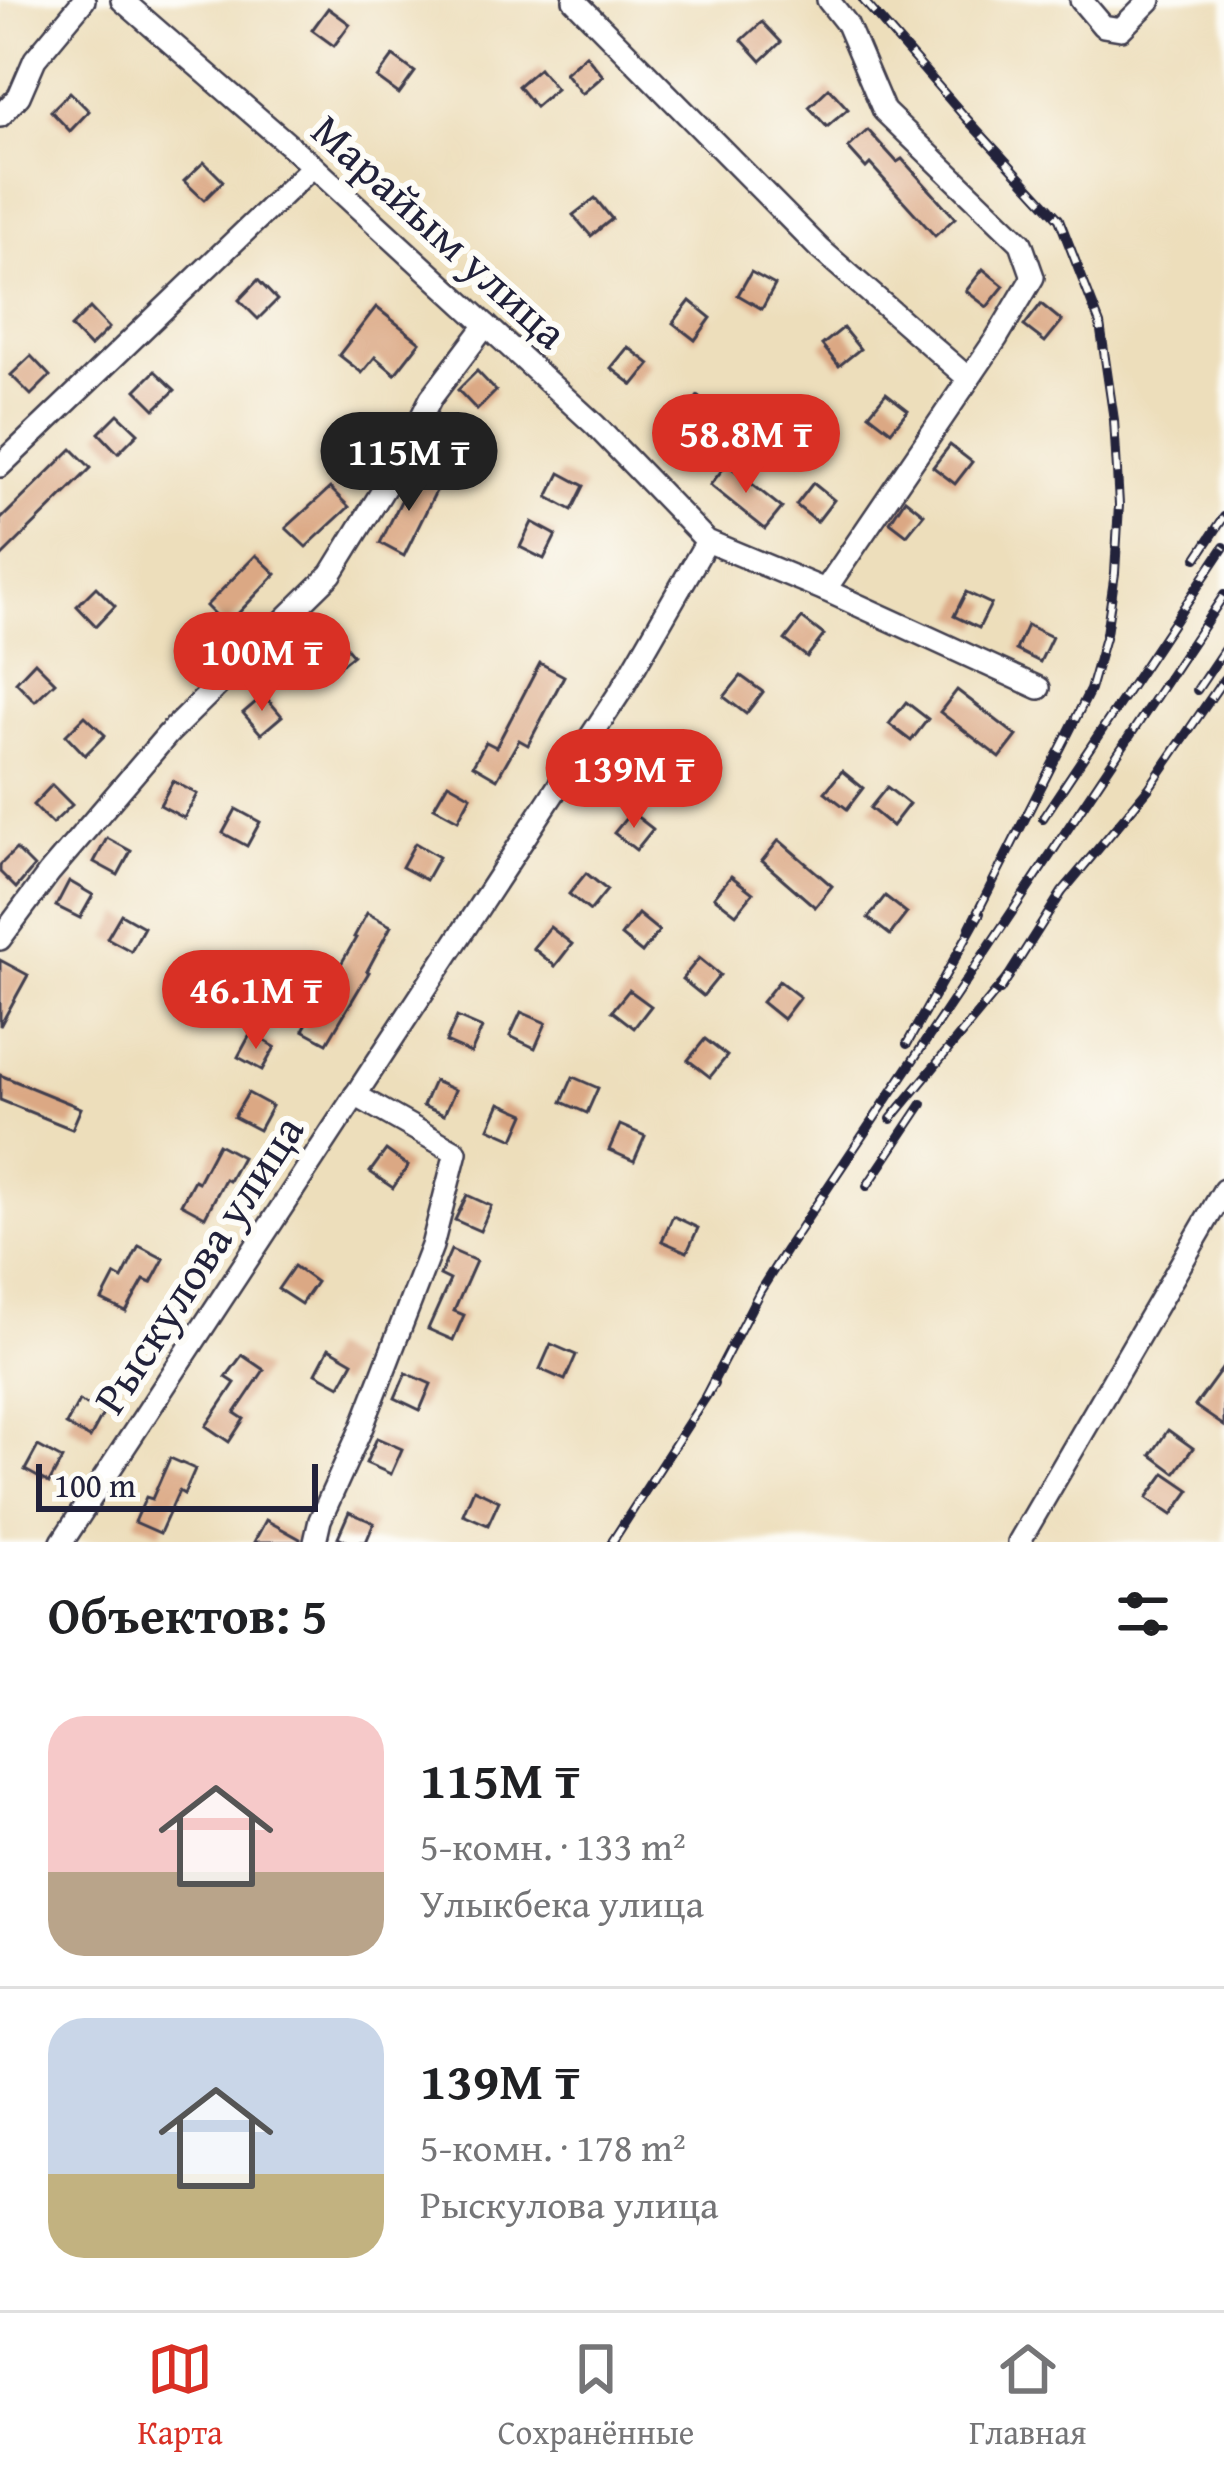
<!DOCTYPE html>
<html lang="ru">
<head>
<meta charset="utf-8">
<style>
	body { margin:0; font-family:"Gentium Book Plus",serif; background:#f6f6f6; color:#202124; height:100vh; display:flex; flex-direction:column; font-size:45px; white-space:nowrap }
	* { box-sizing:border-box; margin:0 }
	p { font-size:39px; color:#757577 }
	.icon { flex:none; width:66px; height:66px; fill:none; stroke:currentColor; stroke-width:2; stroke-linecap:round; stroke-linejoin:round }
	.map { position:relative; height:1542px; overflow:hidden }
	.side { display:flex; flex-direction:column; background:#fff; flex:1 }
	.side>* { flex:none }
	.scale { position:absolute; left:36px; bottom:30px; width:282px; box-sizing:border-box; padding-left:12px; border:6px solid #22223b; border-top:0; font-size:33px; line-height:42px; white-space:nowrap; color:#22223b; -webkit-text-stroke:9px #fdfcf7; paint-order:stroke }
	.price { position:absolute; translate:-50% -102px; padding:0 27px; border-radius:42px; background:#d93025; color:#fff; font-size:39px; line-height:78px; filter:drop-shadow(0 3px 6px #0008) }
	.price::after { content:''; position:absolute; left:50%; top:72px; width:36px; height:27px; margin-left:-18px; background:inherit; clip-path:polygon(0 0,100% 0,50% 100%) }
	.price.on { background:#222; color:#fff }
	ul { padding:0; list-style:none }
	li { display:flex; align-items:center; gap:36px; height:300px; padding:0 48px }
	li+li { border-top:3px solid #e0e0e0 }
	li span { display:grid; place-items:center; flex:none; width:336px; height:240px; border-radius:36px; color:#555 }
	li>.icon { margin-inline-start:auto }
	span .icon { width:144px; height:144px; fill:#fffc; stroke-width:1 }
	li b { font-size:51px }
	h2 { display:flex; justify-content:space-between; align-items:center; height:144px; padding:0 48px; font-size:51px }
	.tab-bar { display:flex; justify-content:space-around; align-items:center; height:168px; border-top:3px solid #e0e0e0; background:#fff; font-size:33px; color:#757577 }
	.tab-bar a { display:grid; justify-items:center; gap:6px }
	.tab-bar .on { color:#d93025 }
	.map>svg:first-child { display:block }
	.building { fill:#dba884 }
	.lines { fill:none; stroke-linecap:round; stroke-linejoin:round }
	.minor-casing { stroke:#403e4e; stroke-width:26 }
	.minor { stroke:#fff; stroke-width:21 }
	.rail-casing { stroke:#22223b; stroke-width:10 }
	.rail { stroke:#fdfcf7; stroke-width:6; stroke-dasharray:18; stroke-linecap:butt }
	.labels { text-anchor:middle; stroke-width:12; stroke-linejoin:round; paint-order:stroke }
	.street-label { font-size:45px; fill:#22223b; stroke:#fdfcf7 }
</style>
</head>
<body>
<div class="map">
<svg width="1224" height="1542" viewBox="0 0 1224 1542">
	<rect width="100%" height="100%" fill="#fdfcf7"/>
	<filter id="ink" filterUnits="userSpaceOnUse"><feTurbulence type="fractalNoise" baseFrequency=".00833" numOctaves="2"/><feDisplacementMap in="SourceGraphic" scale="24" xChannelSelector="R" yChannelSelector="G"/><feConvolveMatrix kernelMatrix="1 2 1 2 8 2 1 2 1" color-interpolation-filters="sRGB"/></filter>
	<filter id="wash" filterUnits="userSpaceOnUse"><feTurbulence type="fractalNoise" baseFrequency=".004" numOctaves="4" result="noise"/><feDisplacementMap in="SourceGraphic" scale="48" xChannelSelector="R" yChannelSelector="G"/><feGaussianBlur stdDeviation="2.7" result="paint"/><feColorMatrix in="noise" values="0 0 0 0 0 0 0 0 0 0 0 0 0 0 0 0 0 1.4 0 .05"/><feComposite in="paint" operator="in"/></filter>
	<g filter="url(#wash)">
		<rect width="100%" height="100%" fill="#eddebb"/>
		<g id="blocks">
			<g class="building">
				<path d="M 328,8 L 350,24 L 334,46 L 312,30 Z"/>
				<path d="M 762,22 L 781,42 L 761,61 L 742,40 Z"/>
				<path d="M 586,55 L 603,76 L 582,94 L 565,73 Z"/>
				<path d="M 393,56 L 415,72 L 399,94 L 377,78 Z"/>
				<path d="M 539,68 L 556,89 L 535,107 L 518,86 Z"/>
				<path d="M 829,88 L 848,109 L 827,127 L 809,107 Z"/>
				<path d="M 70,92 L 89,111 L 70,131 L 51,111 Z"/>
				<path d="M 868,130 L 897,162 L 902,159 L 955,218 L 935,236 L 870,164 L 866,168 L 848,148 Z"/>
				<path d="M 204,162 L 223,181 L 204,200 L 184,181 Z"/>
				<path d="M 595,198 L 612,219 L 591,236 L 573,215 Z"/>
				<path d="M 983,269 L 1004,286 L 987,307 L 966,291 Z"/>
				<path d="M 751,272 L 775,285 L 762,309 L 738,295 Z"/>
				<path d="M 258,280 L 277,300 L 258,319 L 239,300 Z"/>
				<path d="M 690,301 L 711,318 L 695,340 L 673,323 Z"/>
				<path d="M 1041,304 L 1062,321 L 1045,342 L 1024,326 Z"/>
				<path d="M 376,307 L 420,342 L 395,374 L 375,357 L 362,373 L 339,355 Z"/>
				<path d="M 90,308 L 109,328 L 90,347 L 71,327 Z"/>
				<path d="M 843,328 L 860,349 L 839,366 L 822,345 Z"/>
				<path d="M 628,347 L 650,364 L 633,385 L 611,368 Z"/>
				<path d="M 31,356 L 50,376 L 31,395 L 11,375 Z"/>
				<path d="M 155,371 L 175,390 L 155,409 L 136,390 Z"/>
				<path d="M 477,371 L 496,391 L 477,410 L 458,390 Z"/>
				<path d="M 886,393 L 908,410 L 891,431 L 869,414 Z"/>
				<path d="M 698,396 L 719,413 L 702,434 L 681,418 Z"/>
				<path d="M 118,414 L 138,433 L 118,453 L 99,433 Z"/>
				<path d="M 950,445 L 972,462 L 955,484 L 933,467 Z"/>
				<path d="M 72,449 L 91,468 L 0,558 L 0,520 Z"/>
				<path d="M 727,464 L 782,508 L 765,529 L 710,485 Z"/>
				<path d="M 415,473 L 439,485 L 404,556 L 380,543 Z"/>
				<path d="M 560,473 L 584,486 L 572,510 L 548,497 Z"/>
				<path d="M 813,483 L 834,500 L 817,522 L 796,505 Z"/>
				<path d="M 330,488 L 349,507 L 306,547 L 286,528 Z"/>
				<path d="M 905,499 L 924,514 L 907,535 L 890,522 Z"/>
				<path d="M 532,522 L 556,535 L 544,559 L 520,547 Z"/>
				<path d="M 256,555 L 276,574 L 226,626 L 206,606 Z"/>
				<path d="M 96,587 L 115,606 L 96,626 L 77,606 Z"/>
				<path d="M 966,592 L 991,604 L 979,628 L 954,616 Z"/>
				<path d="M 802,618 L 824,635 L 807,657 L 785,640 Z"/>
				<path d="M 1027,625 L 1052,637 L 1040,662 L 1016,650 Z"/>
				<path d="M 335,634 L 353,655 L 332,672 L 314,652 Z"/>
				<path d="M 35,662 L 55,682 L 35,701 L 16,682 Z"/>
				<path d="M 540,663 L 564,676 L 528,745 L 519,740 L 497,779 L 473,765 L 486,742 L 496,747 Z"/>
				<path d="M 741,676 L 763,692 L 746,714 L 724,697 Z"/>
				<path d="M 957,690 L 1017,736 L 1000,758 L 940,712 Z"/>
				<path d="M 264,695 L 282,716 L 261,734 L 243,713 Z"/>
				<path d="M 906,702 L 928,719 L 911,741 L 889,724 Z"/>
				<path d="M 85,716 L 105,735 L 85,755 L 66,735 Z"/>
				<path d="M 685,754 L 707,771 L 690,793 L 668,776 Z"/>
				<path d="M 842,771 L 863,788 L 847,809 L 825,792 Z"/>
				<path d="M 173,781 L 197,794 L 184,818 L 160,805 Z"/>
				<path d="M 448,783 L 471,796 L 458,820 L 434,807 Z"/>
				<path d="M 52,785 L 72,805 L 52,824 L 33,805 Z"/>
				<path d="M 887,787 L 909,804 L 892,826 L 870,808 Z"/>
				<path d="M 236,809 L 260,822 L 247,846 L 223,833 Z"/>
				<path d="M 631,812 L 653,829 L 636,850 L 614,833 Z"/>
				<path d="M 107,838 L 131,851 L 118,875 L 94,862 Z"/>
				<path d="M 779,840 L 832,886 L 815,907 L 762,861 Z"/>
				<path d="M 415,843 L 439,857 L 426,880 L 402,867 Z"/>
				<path d="M 16,849 L 34,867 L 16,888 L 0,872 L 0,865 Z"/>
				<path d="M 586,873 L 607,890 L 590,911 L 569,894 Z"/>
				<path d="M 731,876 L 753,893 L 736,914 L 714,897 Z"/>
				<path d="M 69,881 L 93,895 L 80,918 L 56,906 Z"/>
				<path d="M 885,896 L 907,913 L 890,935 L 868,918 Z"/>
				<path d="M 367,913 L 391,926 L 367,971 L 369,972 L 327,1043 L 303,1030 L 356,938 L 354,937 Z"/>
				<path d="M 121,914 L 144,927 L 131,951 L 107,938 Z"/>
				<path d="M 638,914 L 659,931 L 642,953 L 621,936 Z"/>
				<path d="M 550,927 L 572,944 L 555,966 L 533,948 Z"/>
				<path d="M 232,954 L 256,967 L 243,991 L 219,978 Z"/>
				<path d="M 699,958 L 720,975 L 703,996 L 682,979 Z"/>
				<path d="M 0,960 L 28,975 L 0,1026 Z"/>
				<path d="M 779,981 L 800,997 L 783,1019 L 762,1002 Z"/>
				<path d="M 629,990 L 651,1006 L 634,1028 L 612,1011 Z"/>
				<path d="M 521,1012 L 546,1023 L 535,1048 L 510,1036 Z"/>
				<path d="M 457,1017 L 482,1028 L 471,1053 L 446,1042 Z"/>
				<path d="M 251,1033 L 275,1047 L 262,1070 L 238,1057 Z"/>
				<path d="M 705,1039 L 727,1056 L 710,1077 L 688,1060 Z"/>
				<path d="M 0,1075 L 81,1108 L 72,1129 L 0,1100 Z"/>
				<path d="M 573,1077 L 598,1088 L 587,1113 L 562,1102 Z"/>
				<path d="M 434,1081 L 455,1090 L 444,1115 L 423,1106 Z"/>
				<path d="M 248,1093 L 272,1106 L 259,1130 L 234,1117 Z"/>
				<path d="M 500,1103 L 525,1114 L 514,1139 L 489,1128 Z"/>
				<path d="M 620,1125 L 645,1136 L 634,1161 L 609,1150 Z"/>
				<path d="M 218,1144 L 242,1157 L 229,1181 L 225,1179 L 205,1217 L 181,1204 L 194,1180 L 198,1182 Z"/>
				<path d="M 386,1150 L 408,1166 L 393,1188 L 370,1172 Z"/>
				<path d="M 467,1195 L 491,1206 L 480,1231 L 455,1220 Z"/>
				<path d="M 673,1216 L 698,1228 L 687,1252 L 662,1241 Z"/>
				<path d="M 139,1246 L 164,1259 L 151,1283 L 144,1280 L 126,1312 L 102,1300 L 115,1275 L 122,1279 Z"/>
				<path d="M 451,1250 L 476,1261 L 454,1311 L 464,1315 L 453,1340 L 428,1329 L 450,1280 L 440,1275 Z"/>
				<path d="M 294,1266 L 316,1282 L 301,1304 L 278,1289 Z"/>
				<path d="M 551,1344 L 576,1355 L 565,1380 L 540,1369 Z"/>
				<path d="M 329,1348 L 353,1362 L 340,1386 L 316,1373 Z"/>
				<path d="M 242,1355 L 264,1370 L 235,1413 L 244,1419 L 229,1442 L 206,1426 L 235,1383 L 226,1377 Z"/>
				<path d="M 1224,1366 L 1224,1426 L 1195,1406 Z"/>
				<path d="M 406,1373 L 431,1384 L 420,1410 L 395,1398 Z"/>
				<path d="M 79,1401 L 103,1414 L 90,1438 L 66,1425 Z"/>
				<path d="M 1168,1430 L 1193,1448 L 1175,1473 L 1151,1455 Z"/>
				<path d="M 377,1438 L 402,1449 L 391,1474 L 366,1463 Z"/>
				<path d="M 38,1446 L 62,1459 L 49,1483 L 25,1470 Z"/>
				<path d="M 170,1458 L 195,1469 L 184,1494 L 179,1491 L 160,1533 L 135,1522 L 146,1497 L 152,1499 Z"/>
				<path d="M 1165,1473 L 1190,1490 L 1172,1515 L 1147,1498 Z"/>
				<path d="M 474,1489 L 499,1501 L 488,1525 L 463,1514 Z"/>
				<path d="M 349,1512 L 374,1523 L 366,1542 L 349,1542 L 338,1537 Z"/>
				<path d="M 266,1520 L 300,1539 L 300,1542 L 254,1542 Z"/>
			</g>
		</g>
	</g>
	<g filter="url(#ink)">
		<use href="#blocks" fill-opacity="0" stroke="#403e4e" stroke-width="3"/>
		<g class="lines">
			<g class="minor-casing">
				<g id="minor">
					<path d="M 122,0 L 313,166 L 595,425 L 707,541 L 825,590 L 1039,688"/>
					<path d="M 574,0 L 820,249 L 969,379"/>
					<path d="M 1081,0 L 1103,26 L 1121,29 L 1150,0"/>
					<path d="M 0,116 L 19,96 L 35,59 L 84,0"/>
					<path d="M 0,466 L 313,166"/>
					<path d="M 825,590 L 996,339 L 1033,277 L 1021,243 L 884,111 L 847,24 L 828,0"/>
					<path d="M 0,939 L 49,873 L 168,734 L 331,574 L 393,474 L 431,398 L 486,325"/>
					<path d="M 62,1542 L 622,689 L 707,541"/>
					<path d="M 315,1542 L 320,1520 L 362,1427 L 432,1246 L 456,1152 L 355,1095"/>
					<path d="M 1019,1542 L 1224,1190"/>
				</g>
			</g>
			<use href="#minor" class="minor"/>
			<g class="rail-casing">
				<g id="rail">
					<path d="M 863,0 L 965,117 L 1059,219 L 1100,324 L 1114,420 L 1119,505 L 1115,573 L 1106,634 L 1090,690 L 970,927"/>
					<path d="M 1197,558 L 1224,517"/>
					<path d="M 1197,690 L 1224,650"/>
					<path d="M 1043,818 L 1224,547"/>
					<path d="M 1000,990 L 1062,892 L 1149,788 L 1224,679"/>
					<path d="M 907,1044 L 980,913"/>
					<path d="M 891,1119 L 1009,976"/>
					<path d="M 867,1186 L 922,1104"/>
					<path d="M 705,1397 L 760,1291 L 786,1250 L 1224,595"/>
					<path d="M 612,1542 L 714,1384"/>
				</g>
			</g>
			<use href="#rail" class="rail"/>
		</g>
	</g>
	<g class="labels">
		<g class="street-label">
			<text transform="translate(440 231) rotate(42)" y="16">Марайым улица</text>
			<text transform="translate(198 1264) rotate(-57)" y="16">Рыскулова улица</text>
		</g>
	</g>
</svg>
<div class="scale">100 m</div>
<b class="price" style="left:746px;top:496px">58.8M ₸</b>
<b class="price on" style="left:409px;top:514px">115M ₸</b>
<b class="price" style="left:262px;top:714px">100M ₸</b>
<b class="price" style="left:634px;top:831px">139M ₸</b>
<b class="price" style="left:256px;top:1052px">46.1M ₸</b>
</div>
<section class="side">
<h2>Объектов: 5<svg class="icon" aria-label="filters" viewBox="0 0 24 24"><path d="M4 7h16M4 17h16"/><circle cx="9" cy="7" r="2"/><circle cx="15" cy="17" r="2"/></svg></h2>
<ul>
<li><span style="background:linear-gradient(#f6c9c9 65%,#b9a48a 0)"><svg class="icon" aria-label="home" viewBox="0 0 24 24"><path d="M3 11l9-7 9 7M6 9v11h12V9"/></svg></span><div><b>115M ₸</b><p>5-комн. · 133 m²</p><p>Улыкбека улица</p></div></li>
<li><span style="background:linear-gradient(#c9d6e8 65%,#c2b280 0)"><svg class="icon" aria-label="home" viewBox="0 0 24 24"><path d="M3 11l9-7 9 7M6 9v11h12V9"/></svg></span><div><b>139M ₸</b><p>5-комн. · 178 m²</p><p>Рыскулова улица</p></div></li>
</ul>
</section>
<nav class="tab-bar">
<a class="on"><svg class="icon" aria-label="map" viewBox="0 0 24 24"><path d="M3 6l6-2 6 2 6-2v14l-6 2-6-2-6 2zM9 4v14M15 6v14"/></svg>Карта</a>
<a><svg class="icon" aria-label="saved" viewBox="0 0 24 24"><path d="M7 4h10v16l-5-4-5 4z"/></svg>Сохранённые</a>
<a><svg class="icon" aria-label="home" viewBox="0 0 24 24"><path d="M3 11l9-7 9 7M6 9v11h12V9"/></svg>Главная</a>
</nav>
</body>
</html>
